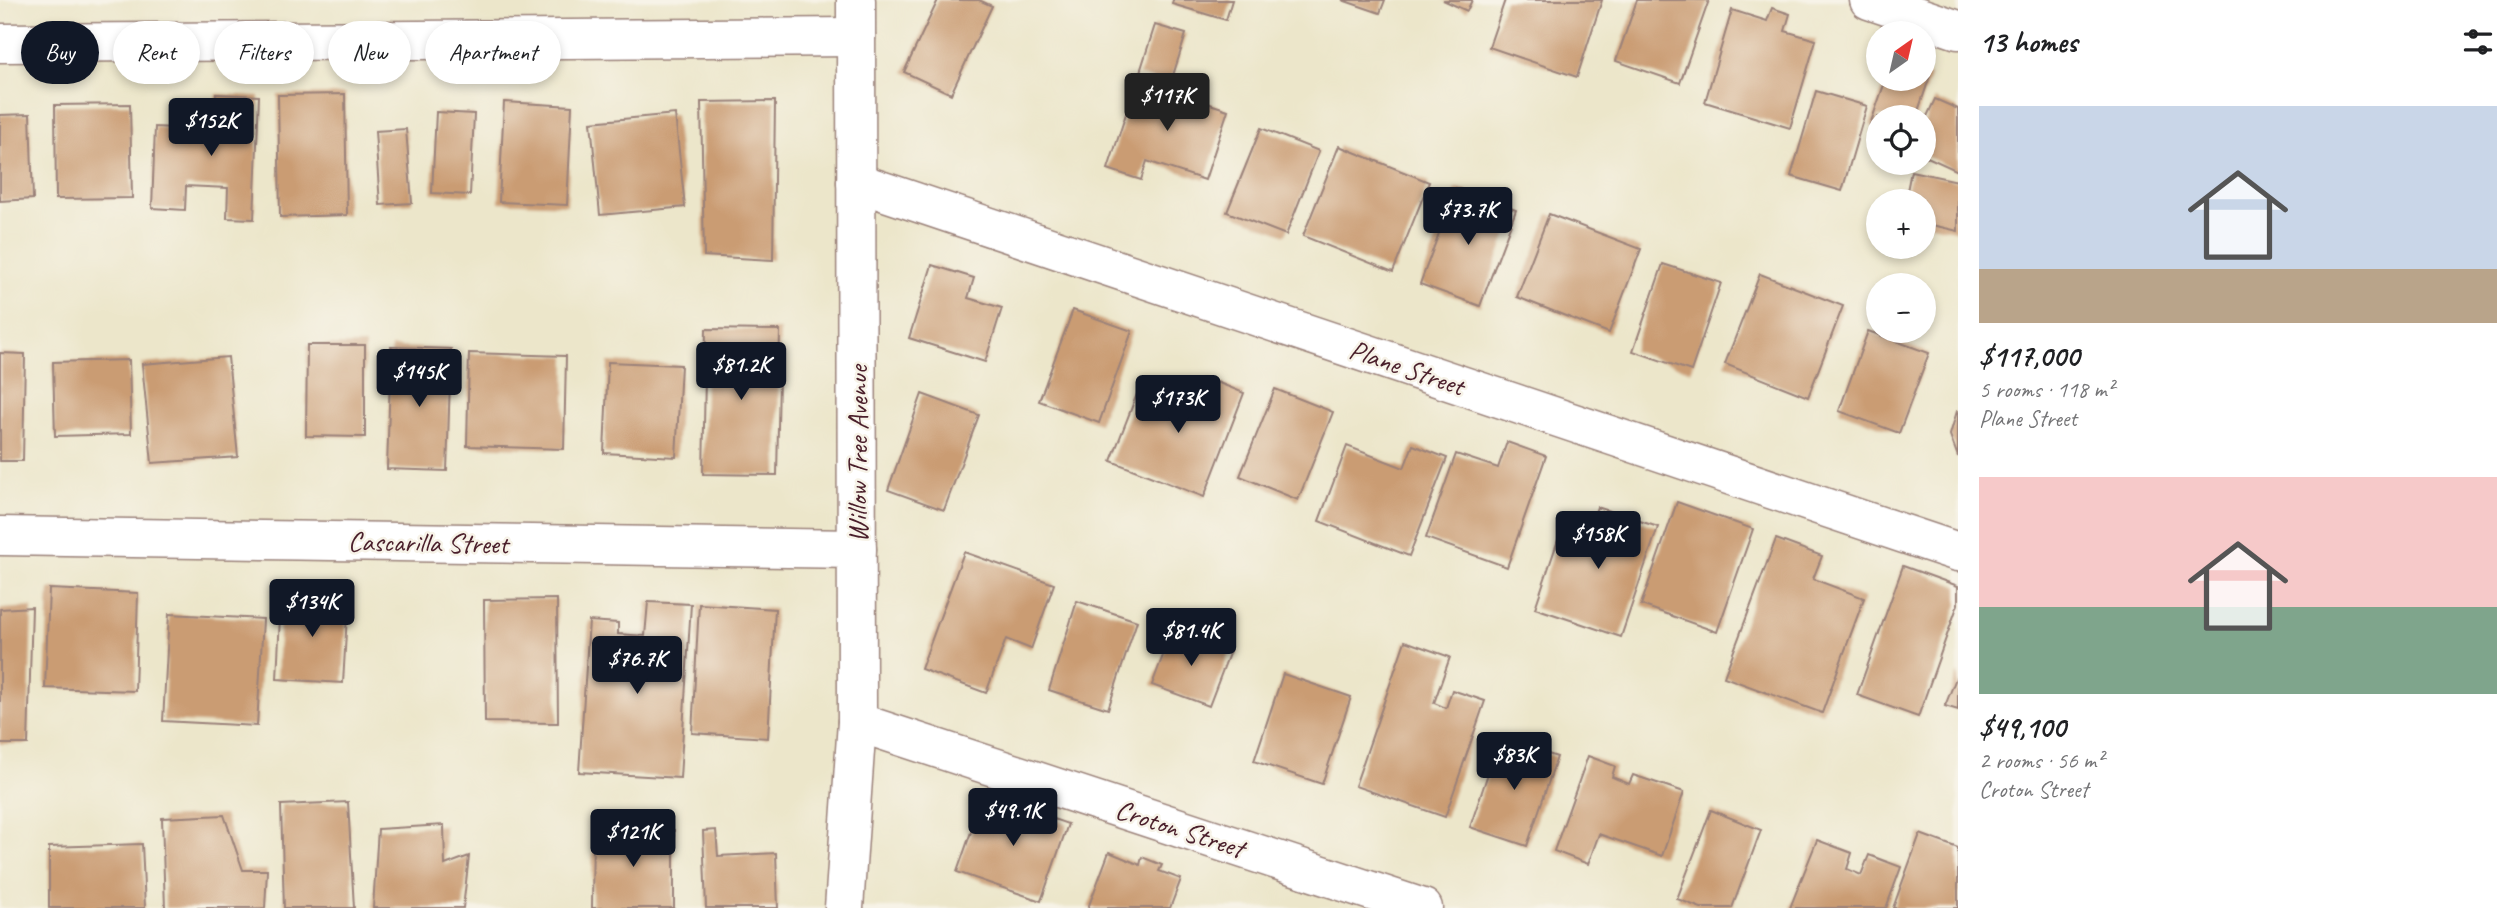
<!DOCTYPE html>
<html lang="en">
<head>
<meta charset="utf-8">
<style>
	body { margin:0; font-family:Caveat,sans-serif; background:#f6f6f6; color:#202124; height:100vh; display:flex; flex-direction:column; font-size:26px; white-space:nowrap }
	* { box-sizing:border-box; margin:0 }
	p { font-size:23px; color:#757577 }
	.icon { flex:none; width:38px; height:38px; fill:none; stroke:currentColor; stroke-width:2; stroke-linecap:round; stroke-linejoin:round }
	.map { position:relative; flex:1; overflow:hidden }
	.drawer { display:flex; flex-direction:column; background:#fff; width:560px }
	.drawer>* { flex:none }
	.guide { position:absolute; left:21px; top:21px; width:665px; height:63px; display:flex; gap:14px }
	.needle { width:46px; rotate:34deg }
	.fabs { position:absolute; left:1866px; top:21px; display:grid; gap:14px }
	.fabs a { display:grid; place-items:center; width:70px; height:70px; border-radius:50%; background:#fff; box-shadow:0 4px 10px #0003; font-size:35px }
	.price { position:absolute; translate:-50% -60px; padding:0 16px; border-radius:7px; background:#111827; color:#fff; font-size:23px; line-height:46px; filter:drop-shadow(0 2px 4px #0008) }
	.price::after { content:''; position:absolute; left:50%; top:42px; width:21px; height:16px; margin-left:-10px; background:inherit; clip-path:polygon(0 0,100% 0,50% 100%) }
	.price.on { background:#222; color:#fff }
	ul { padding:0; list-style:none }
	li { display:grid; align-content:center; gap:14px; height:371px; padding:0 21px }
	li span { display:grid; place-items:center; height:217px; border-radius:0px; color:#555 }
	li>.icon { margin-inline-start:auto }
	span .icon { width:126px; height:126px; fill:#fffc; stroke-width:1 }
	li b { font-size:30px }
	h2 { display:flex; justify-content:space-between; align-items:center; height:84px; padding:0 21px; font-size:30px }
	.pill { padding:0 24px; border-radius:32px; background:#fff; box-shadow:0 4px 10px #0003; font-size:24px; line-height:63px }
	.pill.on { background:#111827; color:#fff }
	main { display:flex; flex:1; min-height:0 }
	.map>svg:first-child { display:block }
	.building { fill:#ca9c73 }
	.lines { fill:none; stroke-linecap:round; stroke-linejoin:round }
	.street-casing { stroke:#9b827a; stroke-width:41 }
	.street { stroke:#fff; stroke-width:38 }
	.labels { text-anchor:middle; stroke-width:5; stroke-linejoin:round; paint-order:stroke }
	.street-label { font-size:28px; fill:#4a1f2b; stroke:#f7f3e8 }
</style>
</head>
<body>
<main>
<div class="map">
<svg width="1958" height="908" viewBox="0 0 1958 908">
	<rect width="100%" height="100%" fill="#f7f3e8"/>
	<filter id="ink" filterUnits="userSpaceOnUse"><feTurbulence type="fractalNoise" baseFrequency=".0143" numOctaves="2"/><feDisplacementMap in="SourceGraphic" scale="14" xChannelSelector="R" yChannelSelector="G"/><feConvolveMatrix kernelMatrix="1 2 1 2 8 2 1 2 1" color-interpolation-filters="sRGB"/></filter>
	<filter id="wash" filterUnits="userSpaceOnUse"><feTurbulence type="fractalNoise" baseFrequency=".00686" numOctaves="4" result="noise"/><feDisplacementMap in="SourceGraphic" scale="28" xChannelSelector="R" yChannelSelector="G"/><feGaussianBlur stdDeviation="1.57" result="paint"/><feColorMatrix in="noise" values="0 0 0 0 0 0 0 0 0 0 0 0 0 0 0 0 0 1.4 0 .05"/><feComposite in="paint" operator="in"/></filter>
	<g filter="url(#wash)">
		<rect width="100%" height="100%" fill="#ece6ca"/>
		<g id="blocks">
			<g class="building">
				<path d="M 938,0 L 979,0 L 992,6 L 951,94 L 904,72 Z"/>
				<path d="M 1173,0 L 1232,0 L 1226,20 L 1172,4 Z"/>
				<path d="M 1342,0 L 1385,0 L 1380,13 Z"/>
				<path d="M 1443,0 L 1472,0 L 1467,11 Z"/>
				<path d="M 1505,0 L 1602,0 L 1577,77 L 1489,47 Z"/>
				<path d="M 1637,0 L 1709,0 L 1680,83 L 1616,61 Z"/>
				<path d="M 1772,8 L 1790,14 L 1785,31 L 1816,40 L 1790,128 L 1705,102 L 1732,10 L 1767,21 Z"/>
				<path d="M 1155,25 L 1186,34 L 1170,85 L 1139,75 Z"/>
				<path d="M 1923,74 L 1930,76 L 1916,117 L 1878,117 L 1878,128 L 1870,125 L 1886,79 L 1923,79 Z"/>
				<path d="M 1137,80 L 1228,110 L 1205,180 L 1147,161 L 1141,180 L 1108,169 Z"/>
				<path d="M 1816,91 L 1867,106 L 1842,191 L 1791,176 Z"/>
				<path d="M 216,94 L 259,96 L 254,219 L 227,218 L 228,188 L 186,186 L 185,210 L 152,208 L 155,127 L 214,130 Z"/>
				<path d="M 345,94 L 347,215 L 280,217 L 278,95 Z"/>
				<path d="M 1935,99 L 1958,109 L 1958,171 L 1923,155 L 1923,125 Z"/>
				<path d="M 775,101 L 773,260 L 704,256 L 701,102 Z"/>
				<path d="M 504,102 L 572,106 L 567,205 L 499,202 Z"/>
				<path d="M 130,104 L 132,198 L 56,199 L 55,105 Z"/>
				<path d="M 436,112 L 474,114 L 470,195 L 432,193 Z"/>
				<path d="M 30,114 L 33,199 L 0,201 L 0,115 Z"/>
				<path d="M 675,114 L 685,207 L 600,215 L 591,122 Z"/>
				<path d="M 1261,128 L 1319,151 L 1286,235 L 1227,212 Z"/>
				<path d="M 406,129 L 412,203 L 380,205 L 375,131 Z"/>
				<path d="M 1339,146 L 1429,182 L 1393,272 L 1303,236 Z"/>
				<path d="M 1911,171 L 1958,181 L 1958,231 L 1923,223 L 1923,201 L 1905,201 Z"/>
				<path d="M 1456,188 L 1516,210 L 1480,306 L 1420,284 Z"/>
				<path d="M 1549,214 L 1641,249 L 1609,333 L 1517,297 Z"/>
				<path d="M 1663,264 L 1721,283 L 1691,371 L 1633,351 Z"/>
				<path d="M 932,265 L 974,278 L 968,298 L 1002,308 L 985,362 L 909,338 Z"/>
				<path d="M 1760,274 L 1843,306 L 1808,397 L 1725,364 Z"/>
				<path d="M 1073,310 L 1132,331 L 1099,423 L 1039,401 Z"/>
				<path d="M 706,329 L 780,330 L 777,475 L 703,474 Z"/>
				<path d="M 1868,331 L 1929,353 L 1899,433 L 1839,411 Z"/>
				<path d="M 307,345 L 365,345 L 365,437 L 306,436 Z"/>
				<path d="M 391,347 L 451,349 L 447,471 L 387,469 Z"/>
				<path d="M 0,353 L 25,354 L 23,461 L 0,461 Z"/>
				<path d="M 469,353 L 566,356 L 564,449 L 467,446 Z"/>
				<path d="M 228,357 L 238,457 L 152,463 L 142,364 Z"/>
				<path d="M 129,360 L 131,434 L 55,436 L 53,362 Z"/>
				<path d="M 608,362 L 681,365 L 676,457 L 604,453 Z"/>
				<path d="M 1209,379 L 1244,393 L 1204,497 L 1111,461 L 1142,381 L 1200,403 Z"/>
				<path d="M 1275,389 L 1333,412 L 1298,500 L 1240,476 Z"/>
				<path d="M 922,394 L 979,415 L 944,510 L 888,490 Z"/>
				<path d="M 1957,411 L 1958,411 L 1958,457 L 1950,435 Z"/>
				<path d="M 1507,442 L 1546,456 L 1507,567 L 1426,538 L 1456,454 L 1498,468 Z"/>
				<path d="M 1413,445 L 1447,458 L 1409,556 L 1319,521 L 1347,446 L 1404,468 Z"/>
				<path d="M 1677,502 L 1753,529 L 1717,632 L 1641,605 Z"/>
				<path d="M 1597,507 L 1658,527 L 1621,637 L 1535,608 L 1564,522 L 1588,531 Z"/>
				<path d="M 1776,539 L 1822,556 L 1813,579 L 1864,598 L 1822,713 L 1724,677 Z"/>
				<path d="M 964,552 L 1054,584 L 1031,649 L 1006,639 L 986,693 L 921,669 Z"/>
				<path d="M 1903,566 L 1958,586 L 1958,604 L 1918,717 L 1857,695 Z"/>
				<path d="M 49,589 L 138,593 L 135,691 L 45,688 Z"/>
				<path d="M 281,595 L 348,599 L 343,683 L 277,679 Z"/>
				<path d="M 557,599 L 558,723 L 485,722 L 484,600 Z"/>
				<path d="M 1077,601 L 1137,621 L 1108,709 L 1049,690 Z"/>
				<path d="M 648,602 L 691,604 L 680,778 L 579,772 L 589,621 L 618,623 L 618,634 L 645,636 Z"/>
				<path d="M 699,604 L 775,609 L 768,738 L 692,733 Z"/>
				<path d="M 32,607 L 28,744 L 0,744 L 0,609 Z"/>
				<path d="M 169,614 L 263,619 L 257,726 L 163,721 Z"/>
				<path d="M 1173,629 L 1230,651 L 1209,706 L 1152,685 Z"/>
				<path d="M 1405,641 L 1450,657 L 1434,703 L 1446,708 L 1452,690 L 1485,701 L 1445,817 L 1355,786 Z"/>
				<path d="M 1958,673 L 1958,710 L 1945,706 Z"/>
				<path d="M 1283,674 L 1351,697 L 1322,784 L 1254,761 Z"/>
				<path d="M 1500,738 L 1557,757 L 1527,846 L 1470,827 Z"/>
				<path d="M 1588,756 L 1615,766 L 1612,777 L 1629,784 L 1633,775 L 1684,792 L 1662,856 L 1599,834 L 1588,864 L 1554,851 Z"/>
				<path d="M 984,795 L 1068,824 L 1041,901 L 957,872 Z"/>
				<path d="M 348,802 L 354,908 L 284,908 L 281,805 Z"/>
				<path d="M 1711,810 L 1761,830 L 1732,908 L 1701,908 L 1677,899 Z"/>
				<path d="M 224,815 L 243,870 L 267,870 L 265,908 L 165,908 L 162,818 Z"/>
				<path d="M 444,825 L 445,865 L 469,856 L 463,908 L 373,908 L 378,829 Z"/>
				<path d="M 593,830 L 674,830 L 674,908 L 592,908 Z"/>
				<path d="M 716,830 L 718,856 L 776,853 L 778,908 L 706,908 L 703,831 Z"/>
				<path d="M 1920,834 L 1958,848 L 1958,908 L 1893,908 Z"/>
				<path d="M 1817,840 L 1852,853 L 1847,869 L 1861,875 L 1869,855 L 1901,867 L 1886,908 L 1790,908 Z"/>
				<path d="M 142,844 L 145,908 L 49,908 L 49,847 Z"/>
				<path d="M 1109,852 L 1140,865 L 1142,857 L 1162,865 L 1159,871 L 1181,879 L 1170,908 L 1088,908 Z"/>
			</g>
		</g>
	</g>
	<g filter="url(#ink)">
		<use href="#blocks" fill-opacity="0" stroke="#9b827a" stroke-width="2"/>
		<g class="lines">
			<g class="street-casing">
				<g id="street">
					<path d="M 1869,0 L 1958,30"/>
					<path d="M 0,43 L 856,37"/>
					<path d="M 856,182 L 1958,552"/>
					<path d="M 0,536 L 857,549"/>
					<path d="M 857,722 L 1423,908"/>
					<path d="M 844,908 L 857,722 L 856,0"/>
				</g>
			</g>
			<use href="#street" class="street"/>
		</g>
	</g>
	<g class="labels">
		<g class="street-label">
			<text transform="translate(1407 367) rotate(19)" y="10">Plane Street</text>
			<text transform="translate(857 454) rotate(-90)" y="10">Willow Tree Avenue</text>
			<text transform="translate(428 542) rotate(1)" y="10">Cascarilla Street</text>
			<text transform="translate(1180 828) rotate(18)" y="10">Croton Street</text>
		</g>
	</g>
</svg>
<div class="fabs">
<a><svg class="needle" viewBox="-14 -14 28 28"><path d="M0-13l5 13h-10z" fill="#e53935"/><path d="M0 13l5-13h-10z" fill="#757577"/></svg></a>
<a><svg class="icon" aria-label="locate" viewBox="0 0 24 24"><circle cx="12" cy="12" r="6"/><path d="M12 2v4M12 18v4M2 12h4M18 12h4"/></svg></a>
<a>+</a>
<a>−</a>
</div>
<b class="price on" style="left:1167px;top:133px">$117K</b>
<b class="price" style="left:211px;top:158px">$152K</b>
<b class="price" style="left:1468px;top:247px">$73.7K</b>
<b class="price" style="left:741px;top:402px">$81.2K</b>
<b class="price" style="left:419px;top:409px">$145K</b>
<b class="price" style="left:1178px;top:435px">$173K</b>
<b class="price" style="left:1598px;top:571px">$158K</b>
<b class="price" style="left:312px;top:639px">$134K</b>
<b class="price" style="left:1191px;top:668px">$81.4K</b>
<b class="price" style="left:637px;top:696px">$76.7K</b>
<b class="price" style="left:1514px;top:792px">$83K</b>
<b class="price" style="left:1013px;top:848px">$49.1K</b>
<b class="price" style="left:633px;top:869px">$121K</b>
<div class="guide">
<a class="pill on">Buy</a>
<a class="pill">Rent</a>
<a class="pill">Filters</a>
<a class="pill">New</a>
<a class="pill">Apartment</a>
</div>
</div>
<section class="drawer">
<h2>13 homes<svg class="icon" aria-label="filters" viewBox="0 0 24 24"><path d="M4 7h16M4 17h16"/><circle cx="9" cy="7" r="2"/><circle cx="15" cy="17" r="2"/></svg></h2>
<ul>
<li><span style="background:linear-gradient(#c9d6e8 75%,#b9a48a 0)"><svg class="icon" aria-label="home" viewBox="0 0 24 24"><path d="M3 11l9-7 9 7M6 9v11h12V9"/></svg></span><div><b>$117,000</b><p>5 rooms · 118 m²</p><p>Plane Street</p></div></li>
<li><span style="background:linear-gradient(#f6c9c9 60%,#7fa58c 0)"><svg class="icon" aria-label="home" viewBox="0 0 24 24"><path d="M3 11l9-7 9 7M6 9v11h12V9"/></svg></span><div><b>$49,100</b><p>2 rooms · 56 m²</p><p>Croton Street</p></div></li>
</ul>
</section>
</main>
</body>
</html>
